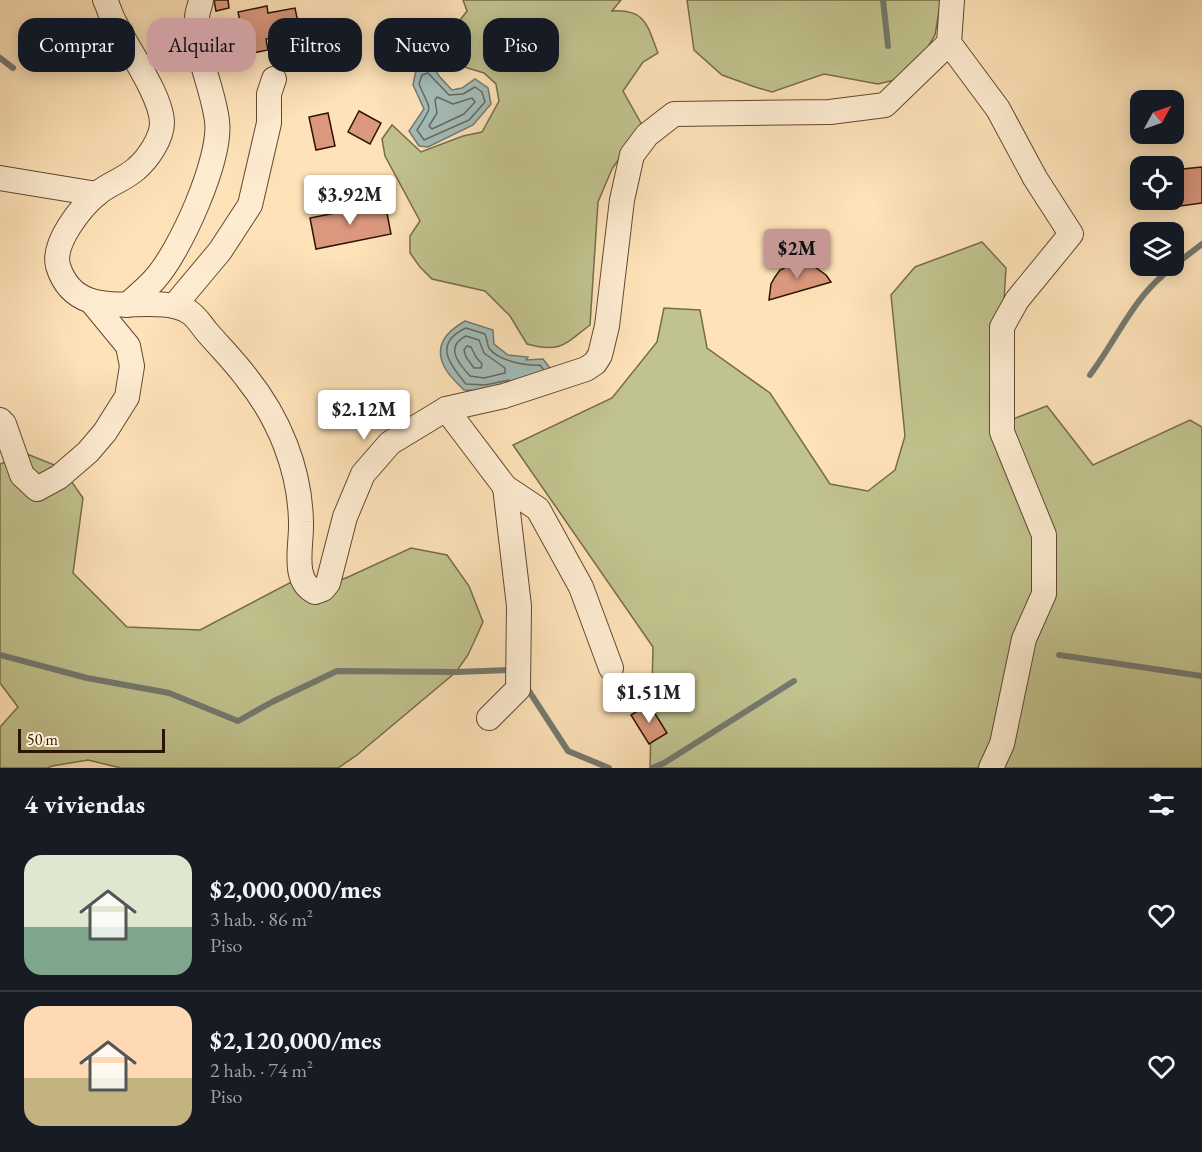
<!DOCTYPE html>
<html lang="es">
<head>
<meta charset="utf-8">
<style>
	body { margin:0; font-family:"EB Garamond",serif; background:#20242c; color:#f1f3f6; height:100vh; display:flex; flex-direction:column; font-size:22px; white-space:nowrap }
	* { box-sizing:border-box; margin:0 }
	p { font-size:20px; color:#9ea1a6 }
	.icon { flex:none; width:33px; height:33px; fill:none; stroke:currentColor; stroke-width:2; stroke-linecap:round; stroke-linejoin:round }
	.map { position:relative; height:768px; overflow:hidden }
	.side { display:flex; flex-direction:column; background:#171b24; flex:1 }
	.side>* { flex:none }
	.hud { position:absolute; left:18px; top:18px; width:600px; height:54px; display:flex; gap:12px }
	.needle { width:39px; rotate:50deg }
	.tools { position:absolute; left:1130px; top:90px; display:grid; gap:12px }
	.tools a { display:grid; place-items:center; width:54px; height:54px; border-radius:12px; background:#171b24; box-shadow:0 3px 15px #0003; font-size:30px }
	.scale { position:absolute; left:18px; bottom:15px; width:147px; box-sizing:border-box; padding-left:6px; border:3px solid #2d1405; border-top:0; font-size:16px; line-height:21px; white-space:nowrap; color:#2d1405; -webkit-text-stroke:4px #feecd1; paint-order:stroke }
	.price { position:absolute; translate:-50% -51px; padding:0 14px; border-radius:6px; background:#fff; color:#222; font-size:20px; line-height:39px; filter:drop-shadow(0 2px 3px #0008) }
	.price::after { content:''; position:absolute; left:50%; top:36px; width:18px; height:14px; margin-left:-9px; background:inherit; clip-path:polygon(0 0,100% 0,50% 100%) }
	.price.selected { background:#c59692; color:#111 }
	ul { padding:0; list-style:none }
	li { display:flex; align-items:center; gap:18px; height:150px; padding:0 24px }
	li+li { border-top:2px solid #363941 }
	li span { display:grid; place-items:center; flex:none; width:168px; height:120px; border-radius:18px; color:#555 }
	li>.icon { margin-inline-start:auto }
	span .icon { width:72px; height:72px; fill:#fffc; stroke-width:1 }
	li b { font-size:26px }
	h2 { display:flex; justify-content:space-between; align-items:center; height:72px; padding:0 24px; font-size:26px }
	.pill { padding:0 21px; border-radius:18px; background:#171b24; box-shadow:0 3px 15px #0003; font-size:21px; line-height:54px }
	.pill.selected { background:#c59692; color:#111 }
	.map>svg:first-child { display:block }
	.green { fill:#c1c38e; stroke:#776c4a; stroke-width:1.5 }
	.water { fill:#a3bcb8; stroke:#747970; stroke-width:1.5 }
	.lines { fill:none; stroke-linecap:round; stroke-linejoin:round }
	.shore { stroke:#68685e; stroke-width:1.5 }
	.stream { stroke:#747970; stroke-width:6 }
	.building { fill:#db987d; stroke:#2d1405; stroke-width:1.5 }
	.minor-casing { stroke:#614832; stroke-width:26 }
	.minor { stroke:#feecd1; stroke-width:24 }
</style>
</head>
<body>
<div class="map">
<svg width="1202" height="768" viewBox="0 0 1202 768">
	<rect width="100%" height="100%" fill="#fee2b8"/>
	<filter id="stains"><feTurbulence type="fractalNoise" baseFrequency=".00333" numOctaves="4"/><feColorMatrix values="0 0 0 0 .2 0 0 0 0 .09 0 0 0 0 .02 0 0 0 .5 -.17"/></filter>
	<radialGradient id="worn" r=".72"><stop offset=".6" stop-color="#630" stop-opacity="0"/><stop offset="1" stop-color="#630" stop-opacity=".3"/></radialGradient>
	<g class="green">
		<path d="M 463,0 L 621,0 L 612,11 C 646,9 647,25 658,53 L 643,62 L 623,91 L 642,125 L 612,169 L 598,202 L 590,325 C 564,345 560,353 527,344 L 510,316 L 485,291 L 432,279 L 420,267 L 410,253 L 410,236 L 420,221 L 385,156 L 382,139 L 392,125 L 421,152 L 463,136 L 482,132 L 499,101 L 496,84 L 484,73 L 431,57 L 427,43 L 445,39 L 467,11 Z"/>
		<path d="M 687,0 L 941,0 L 935,35 L 911,76 L 878,84 L 824,74 L 772,92 L 755,87 L 722,75 L 694,50 Z"/>
		<path d="M 982,242 L 1006,268 L 999,380 L 1013,419 L 1047,406 L 1093,465 L 1190,420 L 1202,427 L 1202,768 L 650,768 L 653,647 L 513,445 L 612,398 L 657,342 L 664,308 L 700,310 L 707,348 L 770,393 L 830,484 L 868,491 L 895,470 L 905,436 L 891,295 L 915,267 Z"/>
		<path d="M 27,454 L 62,468 L 83,498 L 73,573 L 127,627 L 200,630 L 299,578 L 328,583 L 346,578 L 411,548 L 447,555 L 469,586 L 483,622 L 468,655 L 456,672 L 357,755 L 338,768 L 121,768 L 88,760 L 52,766 L 48,768 L 0,768 L 0,727 L 18,707 L 0,683 L 0,464 Z"/>
	</g>
	<g class="water">
		<path d="M 433,65 L 439,76 L 452,90 L 462,88 L 475,79 L 488,88 L 491,104 L 473,125 L 428,147 L 419,146 L 409,131 L 424,109 L 413,85 L 416,70 Z"/>
		<path d="M 465,321 L 493,330 L 494,344 L 508,355 L 528,357 L 526,360 L 543,359 L 554,373 L 486,391 L 464,390 C 458,384 449,376 445,368 C 433,346 446,332 465,321 Z"/>
	</g>
	<g class="lines">
		<g class="shore">
			<path d="M 428,73 L 449,95 L 463,94 L 475,87 L 482,92 L 485,102 L 469,120 L 424,140 L 417,130 C 434,103 431,113 419,84 L 422,75 Z"/>
			<path d="M 437,97 L 453,104 L 472,98 L 475,102 L 464,114 L 432,129 L 429,126 L 437,113 L 435,100 Z"/>
			<path d="M 466,336 L 479,340 L 484,353 L 505,368 L 505,373 L 484,378 L 470,376 C 459,364 444,347 466,336 Z"/>
			<path d="M 467,346 L 471,347 L 476,357 L 482,364 L 481,368 L 474,368 L 466,357 L 464,350 Z"/>
			<path d="M 509,380 L 485,385 L 466,384 C 449,364 433,343 466,328 L 485,334 C 487,338 487,344 489,348 C 498,361 526,366 540,365 L 543,369"/>
		</g>
		<g class="stream">
			<path d="M 883,0 L 888,46"/>
			<path d="M 0,58 L 13,68"/>
			<path d="M 1090,375 C 1108,351 1121,325 1139,301 C 1156,278 1180,261 1202,244"/>
			<path d="M 0,655 L 87,678 L 169,693 L 238,721 L 272,702 L 337,671 L 456,672 L 512,670"/>
			<path d="M 1059,655 L 1202,676"/>
			<path d="M 525,685 L 568,751 L 609,768"/>
			<path d="M 652,768 L 664,763 L 794,681"/>
		</g>
	</g>
	<g class="building">
		<path d="M 214,0 L 228,0 L 229,8 L 216,11 Z"/>
		<path d="M 267,6 L 268,13 L 295,8 L 300,32 L 266,39 L 268,50 L 247,54 L 238,12 Z"/>
		<path d="M 297,45 L 301,63 L 283,67 L 279,49 Z"/>
		<path d="M 359,111 L 381,123 L 370,144 L 348,132 Z"/>
		<path d="M 328,113 L 335,146 L 316,150 L 309,117 Z"/>
		<path d="M 1202,167 L 1202,203 L 1173,207 L 1173,170 Z"/>
		<path d="M 385,203 L 391,234 L 316,249 L 310,218 Z"/>
		<path d="M 794,263 L 812,265 L 826,275 L 831,282 L 769,300 L 771,284 L 775,277 L 780,270 Z"/>
		<path d="M 649,704 L 667,733 L 649,744 L 631,715 Z"/>
	</g>
	<g class="lines">
		<g class="minor-casing">
			<g id="minor">
				<path d="M 105,0 C 109,8 111,17 116,25 C 128,49 162,97 162,123 C 162,138 148,159 136,169 C 125,179 109,184 98,193 C 81,207 52,243 58,266 C 78,330 152,289 189,312 C 196,316 202,326 207,332 C 220,347 234,361 246,377 C 279,418 300,469 301,522 C 302,545 291,580 315,592 L 323,589 L 328,583 L 345,517 L 363,474 L 390,443 L 446,409 L 504,396 L 586,369 L 595,363 L 600,355 L 607,326 L 622,200 L 632,155 L 647,135 L 674,114 L 830,112 L 885,105 L 949,43"/>
				<path d="M 952,0 L 949,43 L 998,109 L 1035,178 L 1071,234 L 1017,300 L 1002,327 L 1002,432 L 1044,535 L 1044,594 L 1024,639 L 1002,744 L 991,768"/>
				<path d="M 0,178 L 97,194"/>
				<path d="M 127,305 C 136,297 146,289 154,280 C 180,252 222,158 217,121 C 213,87 194,53 197,18 C 197,12 200,6 201,0"/>
				<path d="M 174,306 L 220,251 L 250,205 L 269,123 L 269,94 L 274,79"/>
				<path d="M 446,409 L 505,487 L 538,509 L 581,587 L 611,668"/>
				<path d="M 0,420 L 4,424 L 22,475 L 37,489 L 59,477 L 88,452 L 105,432 L 127,397 L 132,366 L 128,346 L 91,301"/>
				<path d="M 489,718 L 518,689 L 519,606 L 505,487"/>
			</g>
		</g>
		<use href="#minor" class="minor"/>
	</g>
	<rect width="100%" height="100%" filter="url(#stains)"/>
	<rect width="100%" height="100%" fill="url(#worn)"/>
</svg>
<div class="tools">
<a><svg class="needle" viewBox="-14 -14 28 28"><path d="M0-13l5 13h-10z" fill="#e53935"/><path d="M0 13l5-13h-10z" fill="#9ea1a6"/></svg></a>
<a><svg class="icon" aria-label="locate" viewBox="0 0 24 24"><circle cx="12" cy="12" r="6"/><path d="M12 2v4M12 18v4M2 12h4M18 12h4"/></svg></a>
<a><svg class="icon" aria-label="layers" viewBox="0 0 24 24"><path d="M12 4l9 5-9 5-9-5zM3 14l9 5 9-5"/></svg></a>
</div>
<div class="scale">50 m</div>
<b class="price" style="left:350px;top:226px">$3.92M</b>
<b class="price selected" style="left:797px;top:280px">$2M</b>
<b class="price" style="left:364px;top:441px">$2.12M</b>
<b class="price" style="left:649px;top:724px">$1.51M</b>
<div class="hud">
<a class="pill">Comprar</a>
<a class="pill selected">Alquilar</a>
<a class="pill">Filtros</a>
<a class="pill">Nuevo</a>
<a class="pill">Piso</a>
</div>
</div>
<section class="side">
<h2>4 viviendas<svg class="icon" aria-label="filters" viewBox="0 0 24 24"><path d="M4 7h16M4 17h16"/><circle cx="9" cy="7" r="2"/><circle cx="15" cy="17" r="2"/></svg></h2>
<ul>
<li><span style="background:linear-gradient(#dfe7d0 60%,#7fa58c 0)"><svg class="icon" aria-label="home" viewBox="0 0 24 24"><path d="M3 11l9-7 9 7M6 9v11h12V9"/></svg></span><div><b>$2,000,000/mes</b><p>3 hab. · 86 m²</p><p>Piso</p></div><svg class="icon" aria-label="heart" viewBox="0 0 24 24"><path d="M12 20l-8-8c-3-5 5-10 8-4 3-6 11-1 8 4z"/></svg></li>
<li><span style="background:linear-gradient(#ffd9b3 60%,#c2b280 0)"><svg class="icon" aria-label="home" viewBox="0 0 24 24"><path d="M3 11l9-7 9 7M6 9v11h12V9"/></svg></span><div><b>$2,120,000/mes</b><p>2 hab. · 74 m²</p><p>Piso</p></div><svg class="icon" aria-label="heart" viewBox="0 0 24 24"><path d="M12 20l-8-8c-3-5 5-10 8-4 3-6 11-1 8 4z"/></svg></li>
</ul>
</section>
</body>
</html>
